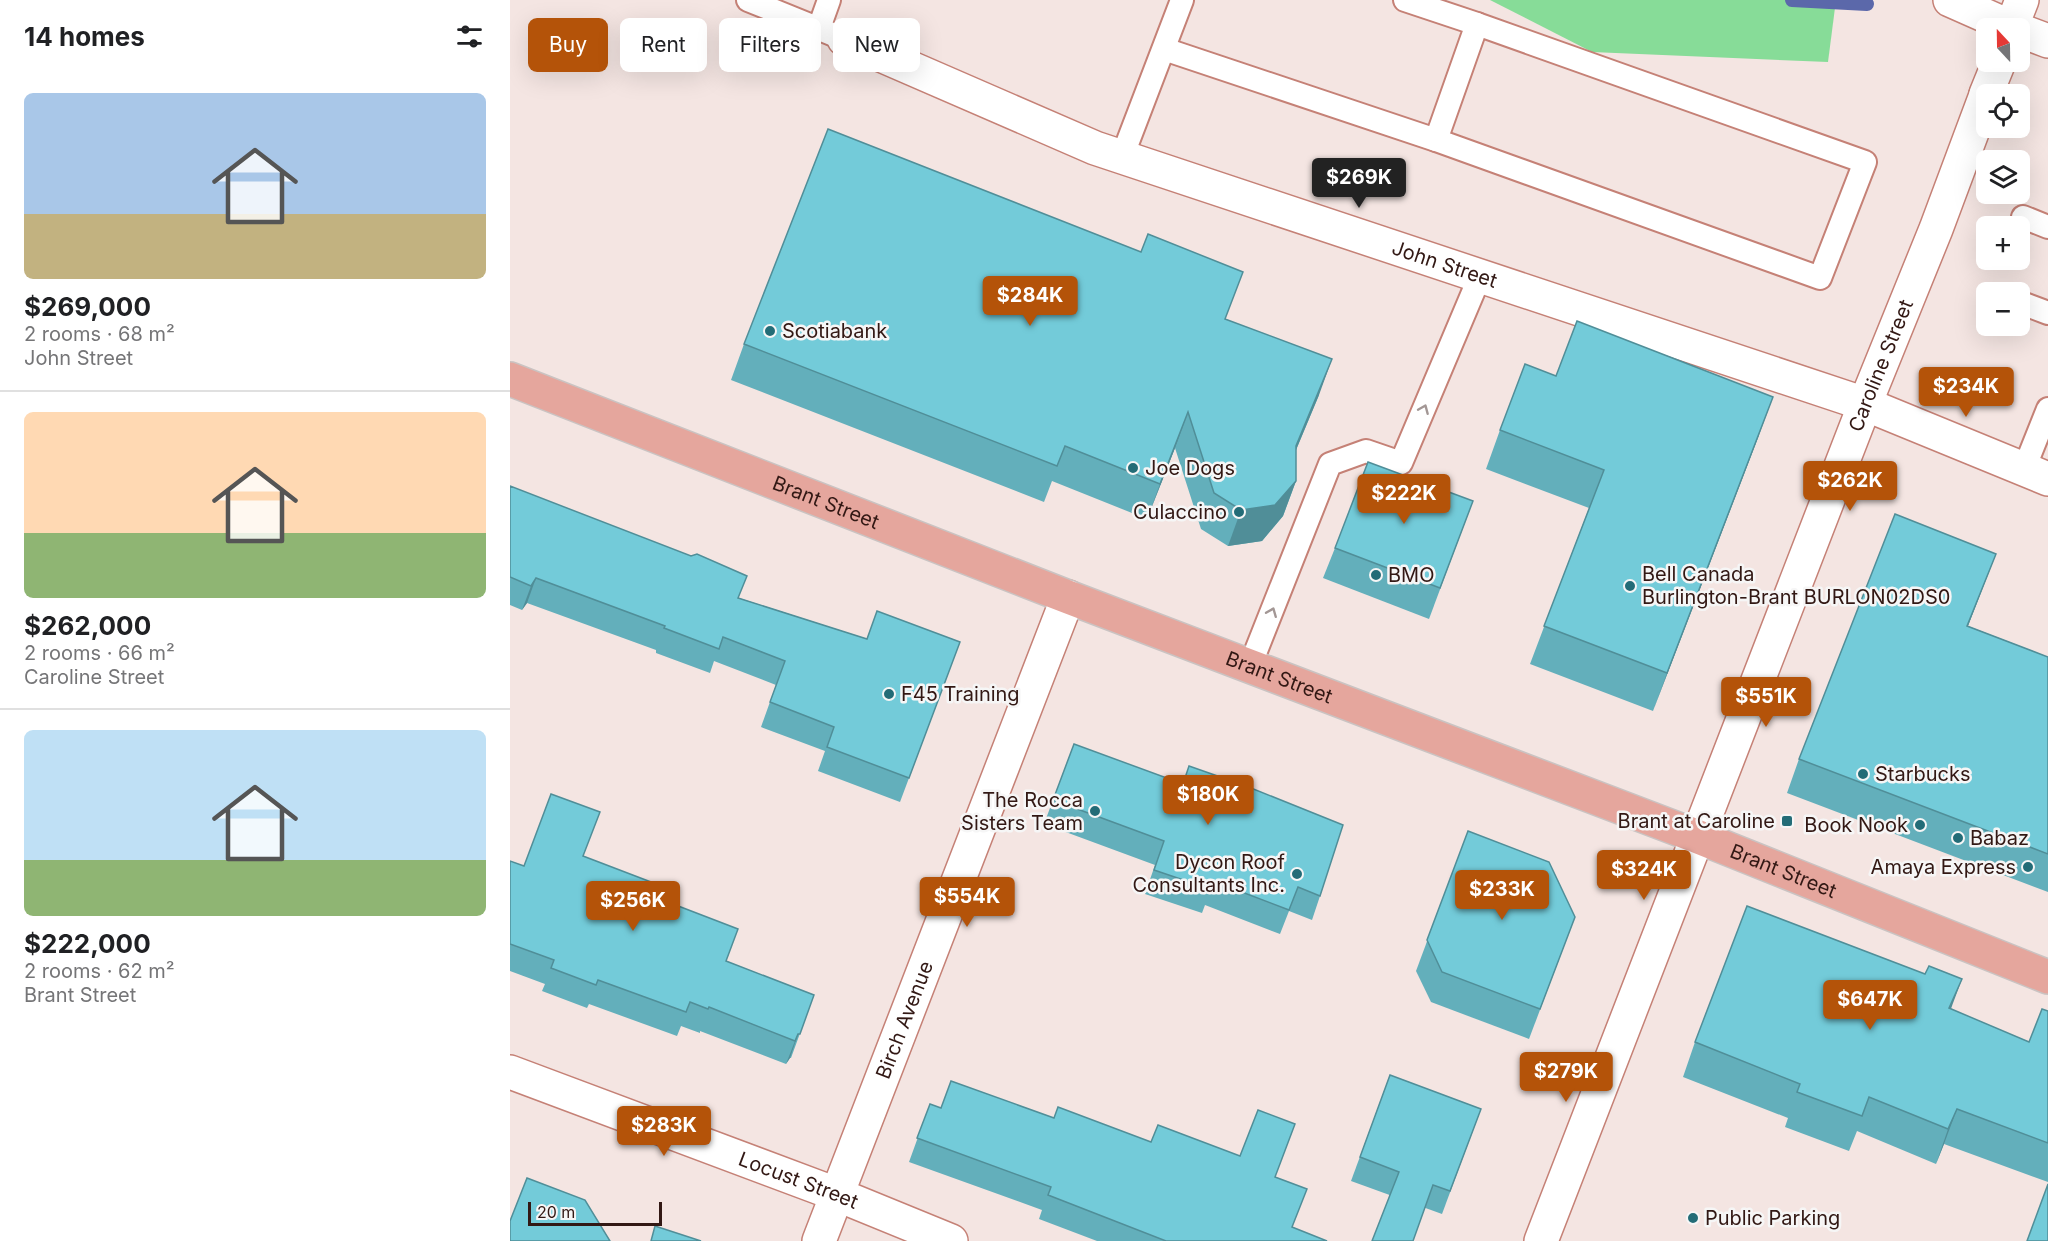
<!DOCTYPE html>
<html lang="en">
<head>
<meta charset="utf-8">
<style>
	body { margin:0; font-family:Inter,sans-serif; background:#f2f2f2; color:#202124; height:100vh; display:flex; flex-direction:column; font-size:22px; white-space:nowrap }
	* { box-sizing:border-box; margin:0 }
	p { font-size:20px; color:#757577 }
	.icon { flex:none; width:33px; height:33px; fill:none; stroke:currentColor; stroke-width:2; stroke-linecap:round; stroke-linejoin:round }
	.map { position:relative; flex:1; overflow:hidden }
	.side { display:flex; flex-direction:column; background:#fff; width:510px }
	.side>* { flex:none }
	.hud { position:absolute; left:18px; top:18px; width:570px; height:54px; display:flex; gap:12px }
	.needle { width:39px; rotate:338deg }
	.tools { position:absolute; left:1466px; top:18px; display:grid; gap:12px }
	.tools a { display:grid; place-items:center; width:54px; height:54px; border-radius:9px; background:#fff; box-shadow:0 6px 24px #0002; font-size:30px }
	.scale { position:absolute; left:18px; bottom:15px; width:134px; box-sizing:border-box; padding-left:6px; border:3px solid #321814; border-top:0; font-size:16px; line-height:21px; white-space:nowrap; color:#321814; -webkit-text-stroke:4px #f6f6f6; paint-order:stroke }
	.price { position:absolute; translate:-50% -51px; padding:0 14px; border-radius:6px; background:#b45309; color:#fff; font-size:20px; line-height:39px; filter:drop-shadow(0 2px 3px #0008) }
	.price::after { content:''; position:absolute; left:50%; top:36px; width:18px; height:14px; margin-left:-9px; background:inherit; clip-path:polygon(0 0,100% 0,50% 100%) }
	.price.on { background:#222; color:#fff }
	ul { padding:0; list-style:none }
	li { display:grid; align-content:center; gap:12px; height:318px; padding:0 24px }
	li+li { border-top:2px solid #e0e0e0 }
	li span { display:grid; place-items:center; height:186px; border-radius:9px; color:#555 }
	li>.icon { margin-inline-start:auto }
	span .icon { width:108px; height:108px; fill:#fffc; stroke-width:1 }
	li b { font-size:26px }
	h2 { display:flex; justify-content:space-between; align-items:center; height:72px; padding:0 24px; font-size:26px }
	.chip { padding:0 21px; border-radius:9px; background:#fff; box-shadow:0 6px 24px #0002; font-size:21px; line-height:54px }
	.chip.on { background:#b45309; color:#fff }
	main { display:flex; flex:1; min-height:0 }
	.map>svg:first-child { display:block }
	.green { fill:#87dc98 }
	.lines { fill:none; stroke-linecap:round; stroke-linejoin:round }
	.stream { stroke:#5b68aa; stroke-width:14 }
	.lane-casing { stroke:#c58176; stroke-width:26 }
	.street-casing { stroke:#c58176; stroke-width:36 }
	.secondary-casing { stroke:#c58176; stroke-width:36 }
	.primary-casing { stroke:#cac3c2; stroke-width:36 }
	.lane { stroke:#fff; stroke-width:22 }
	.street { stroke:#fff; stroke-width:33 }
	.secondary { stroke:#fff; stroke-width:33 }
	.primary { stroke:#e5a69d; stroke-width:33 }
	.wall { fill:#63afbb }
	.shaded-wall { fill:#508e98 }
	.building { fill:#73cbd9; stroke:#508e98; stroke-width:1.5 }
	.oneway { stroke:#a39795 }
	.poi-dot { fill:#236c77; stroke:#f6f6f6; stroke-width:2 }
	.labels { text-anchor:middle; stroke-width:5; stroke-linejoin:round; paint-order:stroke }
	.street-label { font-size:20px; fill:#321814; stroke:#f6f6f6 }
	.poi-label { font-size:20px; fill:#321814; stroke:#f6f6f6; text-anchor:start }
</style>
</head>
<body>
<main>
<section class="side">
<h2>14 homes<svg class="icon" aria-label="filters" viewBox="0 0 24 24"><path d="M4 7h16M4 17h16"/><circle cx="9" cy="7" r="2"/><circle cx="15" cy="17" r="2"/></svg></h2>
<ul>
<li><span style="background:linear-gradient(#a9c7e8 65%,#c2b280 0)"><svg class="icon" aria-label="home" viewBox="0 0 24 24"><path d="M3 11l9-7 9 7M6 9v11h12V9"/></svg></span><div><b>$269,000</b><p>2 rooms · 68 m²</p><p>John Street</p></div></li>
<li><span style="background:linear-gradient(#ffd9b3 65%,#8fb573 0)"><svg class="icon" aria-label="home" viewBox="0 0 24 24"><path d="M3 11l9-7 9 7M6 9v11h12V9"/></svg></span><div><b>$262,000</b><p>2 rooms · 66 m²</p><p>Caroline Street</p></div></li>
<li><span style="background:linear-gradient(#bfe0f5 70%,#8fb573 0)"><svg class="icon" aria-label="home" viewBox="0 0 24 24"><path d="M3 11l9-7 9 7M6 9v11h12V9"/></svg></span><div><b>$222,000</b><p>2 rooms · 62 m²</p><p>Brant Street</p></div></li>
</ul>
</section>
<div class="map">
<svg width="1538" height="1241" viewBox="0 0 1538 1241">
	<rect width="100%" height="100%" fill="#f4e5e2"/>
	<path class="green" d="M 980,0 L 1326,0 L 1318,62 L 1082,52 Z"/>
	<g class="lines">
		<path class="stream" d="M 1282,0 L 1357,4"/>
		<g class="lane-casing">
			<g id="lane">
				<path d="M 238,0 L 334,39"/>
				<path d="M 309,28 L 319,0"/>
				<path d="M 654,49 L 926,140 L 967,24 L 895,0"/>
				<path d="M 926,140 L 1310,278 L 1355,162 L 967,24"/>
				<path d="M 612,157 L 672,0"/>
				<path d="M 1513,217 L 1538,227"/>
				<path d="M 1509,302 L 1538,313"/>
				<path d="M 1514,469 L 1538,409"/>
				<path d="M 740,666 L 820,464 L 856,451 L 891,463 L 970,276"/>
			</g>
		</g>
		<g class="street-casing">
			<g id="street">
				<path d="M 1440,0 L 1501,27"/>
				<path d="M 1501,28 L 1512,0"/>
				<path id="s1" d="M 334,39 L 585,148 L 1355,404"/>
				<path d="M 1476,94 L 1489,62"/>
				<path id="s2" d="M 0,1072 L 326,1194 L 441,1241"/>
				<path id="s3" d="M 309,1241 L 558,597"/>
				<path id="s4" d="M 1031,1241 L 1355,404 L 1426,229 L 1476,95"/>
			</g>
		</g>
		<g class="secondary-casing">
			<g id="secondary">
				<path d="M 1509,30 L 1538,41"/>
				<path d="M 1355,404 L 1538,479"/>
			</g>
		</g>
		<g class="primary-casing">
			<g id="primary">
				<path id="s5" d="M 0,379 L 558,597 L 1186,836 L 1538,977"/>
			</g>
		</g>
		<use href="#lane" class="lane"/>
		<use href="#street" class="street"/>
		<use href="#secondary" class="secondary"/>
		<use href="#primary" class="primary"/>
	</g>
	<g class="wall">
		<path d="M 716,319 L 809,395 L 786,450 L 786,481 L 773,516 L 752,541 L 718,546 L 691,529 L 665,448 L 637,519 L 542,481 L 534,502 L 221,380 L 234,344 Z"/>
		<path d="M 1046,376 L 1249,435 L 1143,711 L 1020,664 L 1079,508 L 976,469 L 990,430 Z"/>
		<path d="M 0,486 L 229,598 L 357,639 L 450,642 L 390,802 L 308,771 L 315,751 L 251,727 L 266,685 L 204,661 L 200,673 L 146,653 L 146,650 L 17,603 L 12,610 L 0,605 Z"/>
		<path d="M 963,501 L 919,619 L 813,578 L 825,548 Z"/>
		<path d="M 1486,554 L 1458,626 L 1538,657 L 1538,892 L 1277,793 L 1289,759 Z"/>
		<path d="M 564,744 L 810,896 L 802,920 L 779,911 L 770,934 L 695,905 L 692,913 L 635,894 L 645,865 L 534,824 Z"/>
		<path d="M 958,831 L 1065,917 L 1019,1039 L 921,1002 L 906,971 Z"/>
		<path d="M 73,856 L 137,894 L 216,961 L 304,995 L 281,1058 L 280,1058 L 276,1064 L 190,1031 L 190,1033 L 171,1026 L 167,1036 L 79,1004 L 77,1008 L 32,991 L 35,984 L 0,971 L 0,861 L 14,866 Z"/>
		<path d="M 1441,1009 L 1519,1042 L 1538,1011 L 1538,1182 L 1434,1144 L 1426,1164 L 1347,1131 L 1339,1151 L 1275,1127 L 1278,1118 L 1173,1077 L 1185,1042 Z"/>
		<path d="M 880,1075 L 971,1109 L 932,1214 L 841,1181 Z"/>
		<path d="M 420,1104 L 431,1108 L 544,1118 L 641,1142 L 765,1177 L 782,1228 L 817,1241 L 587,1241 L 529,1219 L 532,1210 L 399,1162 Z"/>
	</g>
	<g class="shaded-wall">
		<path d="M 822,359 L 809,395 L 773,481 L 786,446 Z"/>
		<path d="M 1263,397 L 1249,435 L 1143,711 L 1157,673 Z"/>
		<path d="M 678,412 L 665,448 L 637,519 L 650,484 Z"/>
		<path d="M 786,481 L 773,516 L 752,541 L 718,546 L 731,510 Z"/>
		<path d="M 1486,554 L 1473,587 L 1445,659 L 1457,626 Z"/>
		<path d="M 26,578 L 17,603 L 12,610 L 21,586 Z"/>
		<path d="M 1452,979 L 1439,1014 L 1439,1008 Z"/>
		<path d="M 288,1034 L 280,1058 L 276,1064 L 285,1041 Z"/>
		<path d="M 1447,1109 L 1434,1144 L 1426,1164 L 1438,1129 Z"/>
	</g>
	<g class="building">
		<path d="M 318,129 L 631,252 L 638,234 L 733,272 L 715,319 L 822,359 L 786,446 L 786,481 L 765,505 L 731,510 L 704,493 L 678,412 L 650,484 L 555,446 L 547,466 L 234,344 Z"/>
		<path d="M 1067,321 L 1263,397 L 1157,673 L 1034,626 L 1094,470 L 990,430 L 1015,364 L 1046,376 Z"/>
		<path d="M 858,462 L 963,501 L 930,588 L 825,548 Z"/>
		<path d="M 0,486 L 181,556 L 187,554 L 237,576 L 228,598 L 357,639 L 367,611 L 450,642 L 399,778 L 317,747 L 324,727 L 260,702 L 275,661 L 213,637 L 209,649 L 154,628 L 155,626 L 26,578 L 21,586 L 0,577 Z"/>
		<path d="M 1385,514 L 1486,554 L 1457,626 L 1538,657 L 1538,854 L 1289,759 Z"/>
		<path d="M 564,744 L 673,784 L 679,766 L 736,786 L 833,825 L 810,896 L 788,887 L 779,910 L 703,881 L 700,889 L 644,870 L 654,841 L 543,800 Z"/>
		<path d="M 41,794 L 90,812 L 73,856 L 141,882 L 137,894 L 228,929 L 216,961 L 304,995 L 290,1034 L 288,1034 L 285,1041 L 199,1007 L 198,1009 L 180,1002 L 176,1012 L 88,980 L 86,985 L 41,968 L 44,960 L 0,944 L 0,861 L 14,866 Z"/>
		<path d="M 958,831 L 1039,862 L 1065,917 L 1030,1009 L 932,972 L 917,940 Z"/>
		<path d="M 1237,906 L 1415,974 L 1419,966 L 1452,979 L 1439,1008 L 1519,1042 L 1532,1009 L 1538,1011 L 1538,1143 L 1447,1109 L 1438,1129 L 1359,1097 L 1352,1116 L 1287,1092 L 1290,1084 L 1185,1042 Z"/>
		<path d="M 880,1075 L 971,1109 L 940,1191 L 923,1185 L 903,1241 L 862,1241 L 889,1172 L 850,1157 Z"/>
		<path d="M 441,1081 L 544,1118 L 548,1107 L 641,1142 L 648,1125 L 730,1156 L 748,1110 L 785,1124 L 765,1177 L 797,1189 L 782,1227 L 817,1241 L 656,1241 L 538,1195 L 541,1187 L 407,1138 L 420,1104 L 431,1108 Z"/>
		<path d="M 17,1178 L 75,1200 L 100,1241 L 0,1241 L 0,1221 Z"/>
		<path d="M 1538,1184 L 1538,1241 L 1517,1241 Z"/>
		<path d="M 145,1226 L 191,1241 L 141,1241 Z"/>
	</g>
	<defs><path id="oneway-chevron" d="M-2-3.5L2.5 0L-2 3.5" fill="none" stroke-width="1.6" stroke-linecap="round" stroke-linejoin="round" transform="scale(1.5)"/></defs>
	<g class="oneway">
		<use href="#oneway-chevron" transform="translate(914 409) rotate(-67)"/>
		<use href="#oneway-chevron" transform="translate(762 612) rotate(-68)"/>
	</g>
	<g class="poi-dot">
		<circle cx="260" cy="331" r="6"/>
		<circle cx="623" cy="468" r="6"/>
		<circle cx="729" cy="512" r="6"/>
		<circle cx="866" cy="575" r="6"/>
		<circle cx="1120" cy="586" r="6"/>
		<circle cx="379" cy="694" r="6"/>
		<circle cx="1353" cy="774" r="6"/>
		<circle cx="585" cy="811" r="6"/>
		<rect x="1271" y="815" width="12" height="12" rx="3"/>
		<circle cx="1410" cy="825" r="6"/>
		<circle cx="1448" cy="838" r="6"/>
		<circle cx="1518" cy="867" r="6"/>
		<circle cx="787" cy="874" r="6"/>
		<circle cx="1183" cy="1218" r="6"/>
	</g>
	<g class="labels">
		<g class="street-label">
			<text dy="7" stroke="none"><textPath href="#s1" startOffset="642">John Street</textPath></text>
			<text dy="7" stroke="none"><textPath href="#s4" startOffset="939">Caroline Street</textPath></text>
			<text dy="7" stroke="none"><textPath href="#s5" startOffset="339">Brant Street</textPath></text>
			<text dy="7" stroke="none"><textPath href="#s5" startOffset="825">Brant Street</textPath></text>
			<text dy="7" stroke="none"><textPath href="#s5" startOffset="1365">Brant Street</textPath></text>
			<text dy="7" stroke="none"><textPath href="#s3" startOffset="237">Birch Avenue</textPath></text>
			<text dy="7" stroke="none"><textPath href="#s2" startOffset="308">Locust Street</textPath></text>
		</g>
		<g class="poi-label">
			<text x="272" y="338">Scotiabank</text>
			<text x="635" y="475">Joe Dogs</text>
			<text x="717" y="519" text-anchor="end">Culaccino</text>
			<text x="1132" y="581">Bell Canada<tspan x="1132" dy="23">Burlington-Brant BURLON02DS0</tspan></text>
			<text x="878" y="582">BMO</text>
			<text x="391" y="701">F45 Training</text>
			<text x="1365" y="781">Starbucks</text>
			<text x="573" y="807" text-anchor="end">The Rocca<tspan x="573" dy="23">Sisters Team</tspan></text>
			<text x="1265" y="828" text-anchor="end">Brant at Caroline</text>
			<text x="1398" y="832" text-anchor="end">Book Nook</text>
			<text x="1460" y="845">Babaz</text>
			<text x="775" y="869" text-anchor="end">Dycon Roof<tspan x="775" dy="23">Consultants Inc.</tspan></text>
			<text x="1506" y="874" text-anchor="end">Amaya Express</text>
			<text x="1195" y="1225">Public Parking</text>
		</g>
	</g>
</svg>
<div class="tools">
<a><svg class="needle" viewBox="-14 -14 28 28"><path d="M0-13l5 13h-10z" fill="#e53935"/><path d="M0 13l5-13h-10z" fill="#757577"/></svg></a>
<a><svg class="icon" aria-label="locate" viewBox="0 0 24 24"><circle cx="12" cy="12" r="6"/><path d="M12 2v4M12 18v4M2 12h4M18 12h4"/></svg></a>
<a><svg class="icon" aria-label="layers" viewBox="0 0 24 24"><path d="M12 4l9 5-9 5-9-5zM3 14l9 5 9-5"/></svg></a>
<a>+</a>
<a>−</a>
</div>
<div class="scale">20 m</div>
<b class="price on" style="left:849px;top:209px">$269K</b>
<b class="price" style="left:520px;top:327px">$284K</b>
<b class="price" style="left:1456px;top:418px">$234K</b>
<b class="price" style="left:1340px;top:512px">$262K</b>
<b class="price" style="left:894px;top:525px">$222K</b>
<b class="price" style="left:1256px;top:728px">$551K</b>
<b class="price" style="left:698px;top:826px">$180K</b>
<b class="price" style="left:1134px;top:901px">$324K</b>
<b class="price" style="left:992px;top:921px">$233K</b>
<b class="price" style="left:457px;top:928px">$554K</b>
<b class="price" style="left:123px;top:932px">$256K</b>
<b class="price" style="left:1360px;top:1031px">$647K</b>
<b class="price" style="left:1056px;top:1103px">$279K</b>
<b class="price" style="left:154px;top:1157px">$283K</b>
<div class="hud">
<a class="chip on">Buy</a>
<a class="chip">Rent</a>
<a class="chip">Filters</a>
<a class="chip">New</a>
</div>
</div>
</main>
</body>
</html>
